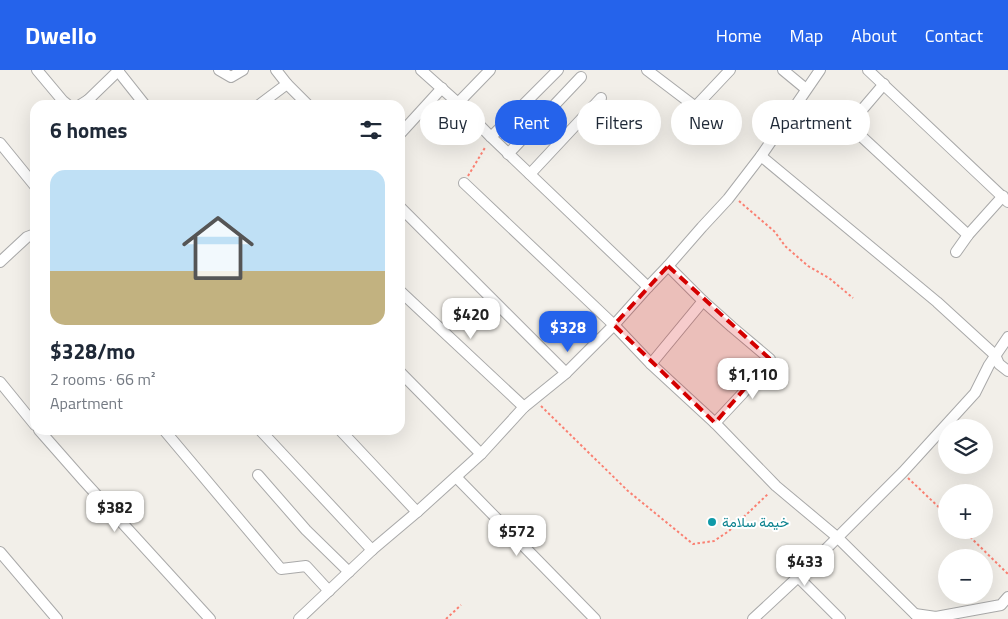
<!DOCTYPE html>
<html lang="en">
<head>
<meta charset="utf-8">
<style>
	body { margin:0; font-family:"Titillium Web",Vazirmatn,sans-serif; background:#f6f6f7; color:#1f2937; height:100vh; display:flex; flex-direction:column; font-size:19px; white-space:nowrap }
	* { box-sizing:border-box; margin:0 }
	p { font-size:16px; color:#747a83 }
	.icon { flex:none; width:28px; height:28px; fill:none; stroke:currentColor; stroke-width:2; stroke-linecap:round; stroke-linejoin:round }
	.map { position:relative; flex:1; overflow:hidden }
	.side { position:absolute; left:30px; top:30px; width:375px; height:335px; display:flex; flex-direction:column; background:#fff; border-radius:15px; box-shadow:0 5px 20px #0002 }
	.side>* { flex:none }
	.hud { position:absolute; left:420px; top:30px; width:475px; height:45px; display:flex; gap:10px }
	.fabs { position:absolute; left:938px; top:349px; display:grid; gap:10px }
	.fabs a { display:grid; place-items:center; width:55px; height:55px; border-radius:50%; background:#fff; box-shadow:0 5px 20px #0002; font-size:25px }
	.price { position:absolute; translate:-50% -42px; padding:0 11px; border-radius:10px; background:#fff; color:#222; font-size:16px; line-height:32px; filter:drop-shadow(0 1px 2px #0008) }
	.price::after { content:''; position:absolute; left:50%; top:30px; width:15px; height:11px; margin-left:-8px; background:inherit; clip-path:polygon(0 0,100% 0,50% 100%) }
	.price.active { background:#2563eb; color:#fff }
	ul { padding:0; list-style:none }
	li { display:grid; align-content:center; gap:10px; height:265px; padding:0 20px }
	li span { display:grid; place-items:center; height:155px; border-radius:15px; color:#555 }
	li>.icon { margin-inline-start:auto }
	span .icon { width:90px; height:90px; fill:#fffc; stroke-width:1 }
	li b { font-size:21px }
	h2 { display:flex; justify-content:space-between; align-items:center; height:60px; padding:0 20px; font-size:21px }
	.chip { padding:0 18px; border-radius:22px; background:#fff; box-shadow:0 5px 20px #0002; font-size:18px; line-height:45px }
	.chip.active { background:#2563eb; color:#fff }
	header { display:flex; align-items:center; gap:30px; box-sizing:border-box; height:70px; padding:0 25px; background:#2563eb; color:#fff }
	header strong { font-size:24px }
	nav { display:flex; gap:28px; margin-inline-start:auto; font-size:18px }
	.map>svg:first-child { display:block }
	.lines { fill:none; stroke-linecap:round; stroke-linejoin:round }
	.minor-casing { stroke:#a9a9a9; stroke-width:12 }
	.path { stroke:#fa8072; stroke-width:2; stroke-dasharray:2.5 2.5; stroke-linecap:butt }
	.minor { stroke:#fff; stroke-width:10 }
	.marked { fill:#d40000; fill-opacity:0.2; stroke:#d40000; stroke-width:4; stroke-dasharray:10 6; stroke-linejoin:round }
	.culture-dot { fill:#0f9aa8; stroke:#fff; stroke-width:2 }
	.labels { text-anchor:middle; stroke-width:4; stroke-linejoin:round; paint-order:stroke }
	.culture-label { font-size:14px; fill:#0d838f; stroke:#fff; text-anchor:start }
</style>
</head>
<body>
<header>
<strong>Dwello</strong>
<nav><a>Home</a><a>Map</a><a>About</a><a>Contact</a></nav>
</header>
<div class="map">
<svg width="1008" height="549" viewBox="0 0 1008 549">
	<rect width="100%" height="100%" fill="#f2efe9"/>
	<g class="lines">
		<g class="minor-casing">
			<g id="minor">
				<path d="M 37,0 L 63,31 L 68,35"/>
				<path d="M 119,0 L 118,1 L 145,35"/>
				<path d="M 219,0 L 231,7 L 243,0"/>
				<path d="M 421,0 L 458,33 L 491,67 L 648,217"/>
				<path d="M 647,0 L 693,35 L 697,35 L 730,0"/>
				<path d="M 783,0 L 806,19"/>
				<path d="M 868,0 L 1008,132"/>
				<path d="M 287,14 L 308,35"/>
				<path d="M 884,14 L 849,55 L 968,165"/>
				<path d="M 88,30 L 118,1"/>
				<path d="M 458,33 L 490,0"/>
				<path d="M 80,35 L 88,30 L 94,35"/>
				<path d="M 259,35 L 287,14 L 276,0"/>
				<path d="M 400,64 L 442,18"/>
				<path d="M 491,67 L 558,0"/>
				<path d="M 0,73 L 35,116"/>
				<path d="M 508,84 L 581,7"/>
				<path d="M 761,86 L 937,232 L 995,285 L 999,294 L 1008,301"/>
				<path d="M 530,104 L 601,28"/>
				<path d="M 464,113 L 614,255 L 651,294 L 715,353 L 776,416 L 837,467 L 920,549"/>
				<path d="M 400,137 L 566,303"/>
				<path d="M 956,182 L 968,165 L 1003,126"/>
				<path d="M 0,192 L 27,167 L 35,164"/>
				<path d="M 668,196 L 703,231 L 732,257 L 770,289 L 743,323 L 715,353"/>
				<path d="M 400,221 L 524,337"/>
				<path d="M 651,294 L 703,231"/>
				<path d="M 400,302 L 481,384"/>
				<path d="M 0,312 L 35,355"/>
				<path d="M 39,360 L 83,410 L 210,549"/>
				<path d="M 164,360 L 281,499 L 306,496 L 329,521"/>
				<path d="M 260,360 L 372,480"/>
				<path d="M 340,360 L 417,442"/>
				<path d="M 258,405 L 306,460 L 349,502"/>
				<path d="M 456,407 L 595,549"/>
				<path d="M 0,482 L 57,549"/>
				<path d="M 798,507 L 840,549"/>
				<path d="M 915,544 L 936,547 L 1001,535 L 1008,527"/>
				<path d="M 299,549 L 372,480 L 417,442 L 481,384 L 524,337 L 566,303 L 614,255 L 648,217 L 668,196 L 702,157 L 728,129 L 761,86 L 820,0"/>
				<path d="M 753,549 L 798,507 L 903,402 L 975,323 L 989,295 L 1008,267"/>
			</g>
		</g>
		<g class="path">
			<path d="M 468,106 L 486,76"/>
			<path d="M 739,131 L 775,162 L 785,176 L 808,196 L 829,208 L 853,228"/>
			<path d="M 541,336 L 628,421 L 693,474 L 714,471 L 729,461 L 769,423"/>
			<path d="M 908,408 L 946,444"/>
			<path d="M 963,460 L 1008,504"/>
			<path d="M 446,549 L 461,535"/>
		</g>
		<use href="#minor" class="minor"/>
	</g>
	<path class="marked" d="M 668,196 L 770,289 L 715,353 L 614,255 Z"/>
	<circle class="culture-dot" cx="712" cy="452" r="5"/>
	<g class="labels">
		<g class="culture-label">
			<text x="722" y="457">خيمة سلامة</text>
		</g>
	</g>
</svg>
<div class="fabs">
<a><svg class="icon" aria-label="layers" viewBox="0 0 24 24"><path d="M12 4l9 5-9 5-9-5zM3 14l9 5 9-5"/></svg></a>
<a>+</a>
<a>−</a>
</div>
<b class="price" style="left:471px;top:270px">$420</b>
<b class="price active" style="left:568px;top:283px">$328</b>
<b class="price" style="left:753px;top:330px">$1,110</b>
<b class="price" style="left:115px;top:463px">$382</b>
<b class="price" style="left:517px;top:487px">$572</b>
<b class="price" style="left:805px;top:517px">$433</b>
<div class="hud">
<a class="chip">Buy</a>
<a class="chip active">Rent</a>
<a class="chip">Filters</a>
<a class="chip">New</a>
<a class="chip">Apartment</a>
</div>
<section class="side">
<h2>6 homes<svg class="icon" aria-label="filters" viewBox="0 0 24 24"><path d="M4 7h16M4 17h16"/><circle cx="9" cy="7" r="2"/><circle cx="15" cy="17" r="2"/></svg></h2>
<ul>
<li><span style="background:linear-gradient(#bfe0f5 65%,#c2b280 0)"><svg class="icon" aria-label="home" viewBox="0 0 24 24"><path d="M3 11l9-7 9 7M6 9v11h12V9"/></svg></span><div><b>$328/mo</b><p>2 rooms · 66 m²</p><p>Apartment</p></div></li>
</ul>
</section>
</div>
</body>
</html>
